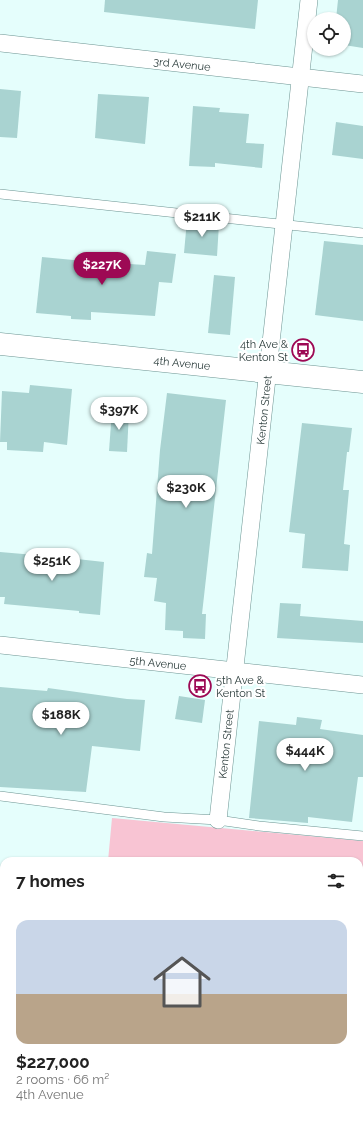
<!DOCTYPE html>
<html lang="en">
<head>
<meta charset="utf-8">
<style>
	body { margin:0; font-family:Raleway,sans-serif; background:#f2f2f2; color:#222; height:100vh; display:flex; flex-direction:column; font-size:15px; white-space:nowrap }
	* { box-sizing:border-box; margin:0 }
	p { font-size:13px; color:#767676 }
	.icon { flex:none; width:22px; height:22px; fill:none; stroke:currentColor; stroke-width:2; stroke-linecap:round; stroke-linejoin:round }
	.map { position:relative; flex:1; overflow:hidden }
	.drawer { position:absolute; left:0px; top:857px; width:363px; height:268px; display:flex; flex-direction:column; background:#fff; border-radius:12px 12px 0 0; box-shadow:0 1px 3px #0004 }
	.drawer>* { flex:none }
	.buttons { position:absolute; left:307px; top:12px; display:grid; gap:8px }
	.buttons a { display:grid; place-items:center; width:44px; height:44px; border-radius:50%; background:#fff; box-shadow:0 1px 3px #0004; font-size:20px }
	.price { position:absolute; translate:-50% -34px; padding:0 9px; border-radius:14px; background:#fff; color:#222; font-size:13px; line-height:26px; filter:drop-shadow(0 1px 2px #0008) }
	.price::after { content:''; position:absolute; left:50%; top:24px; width:12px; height:9px; margin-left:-6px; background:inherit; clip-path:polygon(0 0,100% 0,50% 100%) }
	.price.on { background:#9d0954; color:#fff }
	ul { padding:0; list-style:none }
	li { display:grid; align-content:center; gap:8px; height:212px; padding:0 16px }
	li span { display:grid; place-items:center; height:124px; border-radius:12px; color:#555 }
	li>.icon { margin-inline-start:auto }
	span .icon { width:72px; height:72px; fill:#fffc; stroke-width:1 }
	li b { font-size:17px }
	h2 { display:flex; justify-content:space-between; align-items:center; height:48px; padding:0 16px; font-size:17px }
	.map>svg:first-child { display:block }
	.green { fill:#f8c4d3 }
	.building { fill:#a9d3d1 }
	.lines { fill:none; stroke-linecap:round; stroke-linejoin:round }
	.lane-casing { stroke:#6c9492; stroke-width:10 }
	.street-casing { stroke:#6c9492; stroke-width:18 }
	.secondary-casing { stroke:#6c9492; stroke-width:23 }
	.lane { stroke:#fff; stroke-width:9 }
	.street { stroke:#fff; stroke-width:17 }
	.secondary { stroke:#fff; stroke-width:22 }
	.rail-casing { stroke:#5f7271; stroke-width:4.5 }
	.rail { stroke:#fff; stroke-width:3; stroke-dasharray:9; stroke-linecap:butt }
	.labels { text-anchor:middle; stroke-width:4; stroke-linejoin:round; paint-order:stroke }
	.street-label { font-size:11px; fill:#2b3c3b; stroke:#fff }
	.poi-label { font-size:11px; fill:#2b3c3b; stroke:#fff; text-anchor:end }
</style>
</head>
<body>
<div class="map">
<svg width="363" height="1125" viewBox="0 0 363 1125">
	<rect width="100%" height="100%" fill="#e5fefc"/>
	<g class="green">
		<path d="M 112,818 L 363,841 L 363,873 L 359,873 L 359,861 L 108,861 Z"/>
		<path d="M 4,996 L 4,1080 L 0,1070 L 0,997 Z"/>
		<path d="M 25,1121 L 178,1121 L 178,1125 L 28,1125 Z"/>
	</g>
	<g class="building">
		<path d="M 105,0 L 258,0 L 255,29 L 104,12 Z"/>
		<path d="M 338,0 L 363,0 L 363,48 L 344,45 L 344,19 L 336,19 Z"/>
		<path d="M 0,89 L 21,91 L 17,138 L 0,137 Z"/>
		<path d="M 98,94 L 149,97 L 145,144 L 95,138 Z"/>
		<path d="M 193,106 L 220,108 L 219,112 L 249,114 L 246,143 L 264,144 L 262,168 L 215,163 L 215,167 L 189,166 Z"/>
		<path d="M 336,122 L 363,126 L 363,159 L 332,155 Z"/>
		<path d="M 187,220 L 219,224 L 217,256 L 184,253 Z"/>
		<path d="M 324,241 L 363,245 L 363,321 L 315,315 Z"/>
		<path d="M 147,251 L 176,254 L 172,283 L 159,282 L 155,316 L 91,312 L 91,320 L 71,319 L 71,316 L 36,313 L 42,257 L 84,261 L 145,265 Z"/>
		<path d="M 214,275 L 235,277 L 230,335 L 208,333 Z"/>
		<path d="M 30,385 L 72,389 L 67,445 L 44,442 L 43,452 L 7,450 L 7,442 L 0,442 L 2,391 L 29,393 Z"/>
		<path d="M 167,393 L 226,400 L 202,614 L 206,614 L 205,639 L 183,638 L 183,631 L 165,630 L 166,603 L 154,601 L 157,578 L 144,577 L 147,553 L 152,554 L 160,450 Z"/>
		<path d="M 112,410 L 129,411 L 127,452 L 109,451 Z"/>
		<path d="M 302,423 L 352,428 L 349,452 L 347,452 L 343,490 L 349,490 L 344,544 L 350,545 L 348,571 L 302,568 L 305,534 L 289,532 Z"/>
		<path d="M 0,552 L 58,557 L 58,552 L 77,554 L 77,559 L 104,562 L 100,615 L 79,613 L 79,611 L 4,604 L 5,597 L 0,597 Z"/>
		<path d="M 280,603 L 301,604 L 300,616 L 363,621 L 363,643 L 277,638 Z"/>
		<path d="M 0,687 L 47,691 L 48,688 L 127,699 L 145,700 L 140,751 L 92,746 L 86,792 L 0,787 Z"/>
		<path d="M 179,696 L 205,700 L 202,723 L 175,719 Z"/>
		<path d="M 297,717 L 322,720 L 320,729 L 363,735 L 363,777 L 358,777 L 352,822 L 308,817 L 308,823 L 249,818 L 259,721 L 296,725 Z"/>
	</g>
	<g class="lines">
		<g class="lane-casing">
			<g id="lane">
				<path d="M 0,194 L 363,233"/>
				<path d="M 0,796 L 164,817 L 218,820 L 259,826 L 363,836"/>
				<path d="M 274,1121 L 314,1125"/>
				<path d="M 212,1125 L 214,1123 L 225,1121"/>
			</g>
		</g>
		<g class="street-casing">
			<g id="street">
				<path d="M 0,43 L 363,84"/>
				<path d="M 0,645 L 363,685"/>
				<path d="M 218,820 L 309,0"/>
				<path d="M 0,942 L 4,942"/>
				<path d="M 359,981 L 363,981"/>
			</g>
		</g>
		<g class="secondary-casing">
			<path id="secondary" d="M 0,344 L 363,382"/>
		</g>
		<use href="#lane" class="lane"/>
		<use href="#street" class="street"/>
		<use href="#secondary" class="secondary"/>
		<g class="rail-casing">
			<g id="rail">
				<path d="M 359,944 L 363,944"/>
				<path d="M 0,983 L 4,982"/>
			</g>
		</g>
		<use href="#rail" class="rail"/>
	</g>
	<defs>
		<g id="bus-ring" transform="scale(1.15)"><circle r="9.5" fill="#fff" stroke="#9d0954" stroke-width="1.5"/><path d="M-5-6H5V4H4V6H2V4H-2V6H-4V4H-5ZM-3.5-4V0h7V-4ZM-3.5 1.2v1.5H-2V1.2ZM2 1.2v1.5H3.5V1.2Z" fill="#9d0954"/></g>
	</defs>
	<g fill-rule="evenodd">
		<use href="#bus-ring" x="303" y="350"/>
		<use href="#bus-ring" x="200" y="686"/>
	</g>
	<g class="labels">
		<g class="street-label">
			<text transform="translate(182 64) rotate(6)" y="4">3rd Avenue</text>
			<text transform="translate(182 363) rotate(6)" y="4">4th Avenue</text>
			<text transform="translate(264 410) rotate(-84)" y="4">Kenton Street</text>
			<text transform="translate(158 663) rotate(6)" y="4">5th Avenue</text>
			<text transform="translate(226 744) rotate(-84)" y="4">Kenton Street</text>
		</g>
		<g class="poi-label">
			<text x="288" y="348">4th Ave &amp;<tspan x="288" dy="13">Kenton St</tspan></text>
			<text x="216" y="684" text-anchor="start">5th Ave &amp;<tspan x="216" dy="13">Kenton St</tspan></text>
		</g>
	</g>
</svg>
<div class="buttons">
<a><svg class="icon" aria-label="locate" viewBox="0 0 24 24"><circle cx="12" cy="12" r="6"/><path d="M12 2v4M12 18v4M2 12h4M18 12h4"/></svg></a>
</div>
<b class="price" style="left:202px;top:238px">$211K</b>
<b class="price on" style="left:102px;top:286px">$227K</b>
<b class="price" style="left:119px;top:431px">$397K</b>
<b class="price" style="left:186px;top:509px">$230K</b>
<b class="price" style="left:52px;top:582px">$251K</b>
<b class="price" style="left:61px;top:736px">$188K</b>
<b class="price" style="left:305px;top:772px">$444K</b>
<section class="drawer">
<h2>7 homes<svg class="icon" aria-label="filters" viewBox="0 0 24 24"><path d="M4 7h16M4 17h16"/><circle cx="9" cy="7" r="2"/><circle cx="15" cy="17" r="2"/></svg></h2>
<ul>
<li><span style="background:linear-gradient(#c9d6e8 60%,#b9a48a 0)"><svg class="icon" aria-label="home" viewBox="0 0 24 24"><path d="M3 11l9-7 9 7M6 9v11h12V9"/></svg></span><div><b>$227,000</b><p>2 rooms · 66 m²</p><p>4th Avenue</p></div></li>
</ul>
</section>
</div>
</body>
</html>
